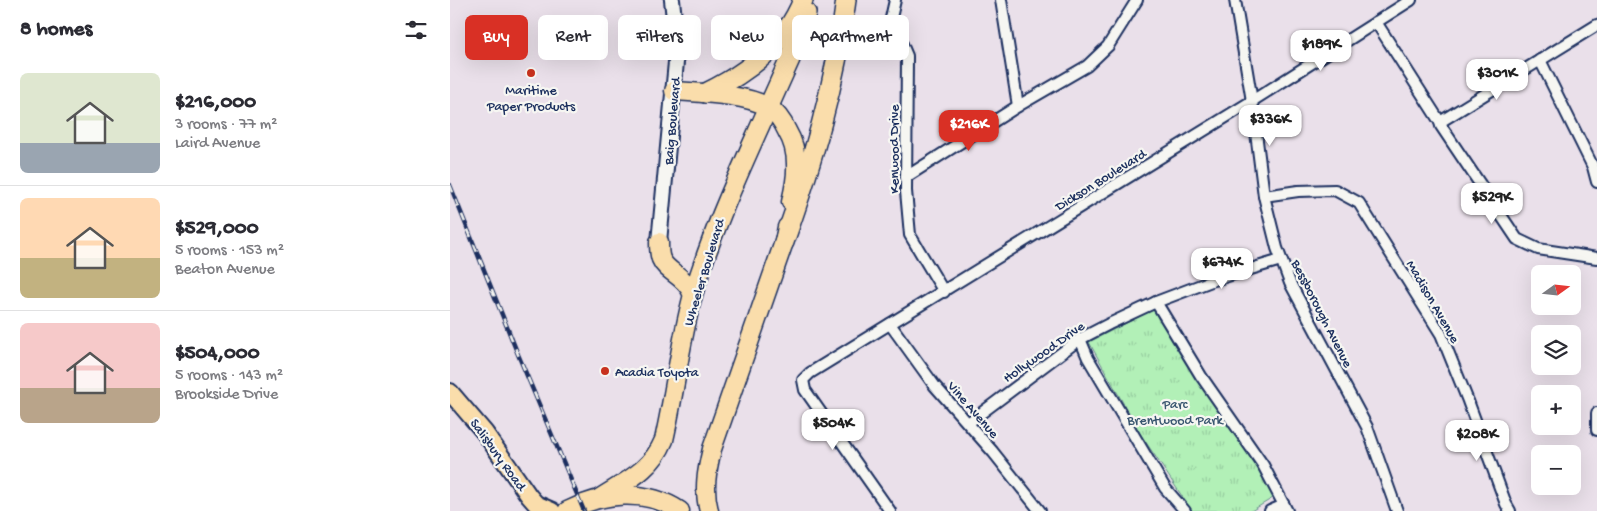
<!DOCTYPE html>
<html lang="en">
<head>
<meta charset="utf-8">
<style>
	body { margin:0; font-family:"Gochi Hand",sans-serif; background:#f7f7f7; color:#2b2b33; height:100vh; display:flex; flex-direction:column; font-size:19px; white-space:nowrap }
	* { box-sizing:border-box; margin:0 }
	p { font-size:16px; color:#7c7c81 }
	.icon { flex:none; width:28px; height:28px; fill:none; stroke:currentColor; stroke-width:2; stroke-linecap:round; stroke-linejoin:round }
	.map { position:relative; flex:1; overflow:hidden }
	.drawer { display:flex; flex-direction:column; background:#fff; width:450px }
	.drawer>* { flex:none }
	.hud { position:absolute; left:15px; top:15px; width:475px; height:45px; display:flex; gap:10px }
	.needle { width:32px; rotate:75deg }
	.fabs { position:absolute; left:1081px; top:265px; display:grid; gap:10px }
	.fabs a { display:grid; place-items:center; width:50px; height:50px; border-radius:8px; background:#fff; box-shadow:0 5px 20px #0002; font-size:25px }
	.price { position:absolute; translate:-50% -42px; padding:0 11px; border-radius:10px; background:#fff; color:#222; font-size:16px; line-height:32px; filter:drop-shadow(0 1px 2px #0008) }
	.price::after { content:''; position:absolute; left:50%; top:30px; width:15px; height:11px; margin-left:-8px; background:inherit; clip-path:polygon(0 0,100% 0,50% 100%) }
	.price.on { background:#d93025; color:#fff }
	ul { padding:0; list-style:none }
	li { display:flex; align-items:center; gap:15px; height:125px; padding:0 20px }
	li+li { border-top:1px solid #e1e1e2 }
	li span { display:grid; place-items:center; flex:none; width:140px; height:100px; border-radius:8px; color:#555 }
	li>.icon { margin-inline-start:auto }
	span .icon { width:60px; height:60px; fill:#fffc; stroke-width:1 }
	li b { font-size:21px }
	h2 { display:flex; justify-content:space-between; align-items:center; height:60px; padding:0 20px; font-size:21px }
	.pill { padding:0 18px; border-radius:8px; background:#fff; box-shadow:0 5px 20px #0002; font-size:18px; line-height:45px }
	.pill.on { background:#d93025; color:#fff }
	main { display:flex; flex:1; min-height:0 }
	.map>svg:first-child { display:block }
	.park { fill:url(#park-tufts); stroke:#66908a }
	.lines { fill:none; stroke-linecap:round; stroke-linejoin:round }
	.minor-casing { stroke:#1b2f5e; stroke-width:14 }
	.tertiary-casing { stroke:#1b2f5e; stroke-width:18 }
	.primary-casing { stroke:#1b2f5e; stroke-width:20 }
	.trunk-casing { stroke:#1b2f5e; stroke-width:21 }
	.motorway-casing { stroke:#1b2f5e; stroke-width:22 }
	.minor { stroke:#f6f6f2; stroke-width:10 }
	.tertiary { stroke:#f6f6f2; stroke-width:14 }
	.primary { stroke:#faddab; stroke-width:16 }
	.trunk { stroke:#faddab; stroke-width:18 }
	.motorway { stroke:#faddab; stroke-width:19 }
	.rail-casing { stroke:#1b2f5e; stroke-width:4.5 }
	.rail { stroke:#f6f6f2; stroke-width:2.5; stroke-dasharray:8; stroke-linecap:butt }
	.poi-dot { fill:#c8321e; stroke:#f6f6f2; stroke-width:2 }
	.labels { text-anchor:middle; stroke-width:4.5; stroke-linejoin:round; paint-order:stroke }
	.poi-label { font-size:14px; fill:#1b2f5e; stroke:#f6f6f2 }
	.street-label { font-size:14px; fill:#1b2f5e; stroke:#f6f6f2 }
	.park-label { font-size:14px; fill:#395670; stroke:#f6f6f2 }
</style>
</head>
<body>
<main>
<section class="drawer">
<h2>8 homes<svg class="icon" aria-label="filters" viewBox="0 0 24 24"><path d="M4 7h16M4 17h16"/><circle cx="9" cy="7" r="2"/><circle cx="15" cy="17" r="2"/></svg></h2>
<ul>
<li><span style="background:linear-gradient(#dfe7d0 70%,#9aa5b1 0)"><svg class="icon" aria-label="home" viewBox="0 0 24 24"><path d="M3 11l9-7 9 7M6 9v11h12V9"/></svg></span><div><b>$216,000</b><p>3 rooms · 77 m²</p><p>Laird Avenue</p></div></li>
<li><span style="background:linear-gradient(#ffd9b3 60%,#c2b280 0)"><svg class="icon" aria-label="home" viewBox="0 0 24 24"><path d="M3 11l9-7 9 7M6 9v11h12V9"/></svg></span><div><b>$529,000</b><p>5 rooms · 153 m²</p><p>Beaton Avenue</p></div></li>
<li><span style="background:linear-gradient(#f6c9c9 65%,#b9a48a 0)"><svg class="icon" aria-label="home" viewBox="0 0 24 24"><path d="M3 11l9-7 9 7M6 9v11h12V9"/></svg></span><div><b>$504,000</b><p>5 rooms · 143 m²</p><p>Brookside Drive</p></div></li>
</ul>
</section>
<div class="map">
<svg width="1147" height="511" viewBox="0 0 1147 511">
	<defs>
		<pattern id="park-tufts" width="24" height="20" patternUnits="userSpaceOnUse" patternTransform="scale(1.25)"><rect width="24" height="20" fill="#b2f0b7"/><path d="M3 7l-1-3M5 7V3M7 7l1-3M15 17l-1-3M17 17v-4M19 17l1-3" fill="none" stroke="#98cea0"/></pattern>
	</defs>
	<rect width="100%" height="100%" fill="#eae0ea"/>
	<filter id="ink" filterUnits="userSpaceOnUse"><feTurbulence type="fractalNoise" baseFrequency=".02" numOctaves="2"/><feDisplacementMap in="SourceGraphic" scale="10" xChannelSelector="R" yChannelSelector="G"/><feConvolveMatrix kernelMatrix="1 2 1 2 8 2 1 2 1" color-interpolation-filters="sRGB"/></filter>
	<g filter="url(#ink)">
		<path class="park" d="M 708,307 L 828,495 L 801,511 L 742,511 L 691,435 L 639,342 Z"/>
		<g class="lines">
			<g class="minor-casing">
				<g id="minor">
					<path d="M 445,0 L 441,18 L 457,56 L 456,191 L 460,235 L 494,292"/>
					<path d="M 551,0 L 568,106"/>
					<path d="M 785,0 L 802,101 L 814,196 L 827,248 L 840,283 L 917,427 L 947,511"/>
					<path d="M 926,22 L 990,122 L 991,126 L 1067,239 L 1088,249 L 1147,258"/>
					<path d="M 1090,60 L 1143,167 L 1147,182"/>
					<path d="M 990,122 L 1147,25"/>
					<path d="M 456,177 L 568,106 L 637,66 L 658,46 L 687,0"/>
					<path d="M 814,196 L 848,191 L 885,190 L 909,203 L 991,334 L 1018,401 L 1056,504 L 1060,511"/>
					<path d="M 706,302 L 751,376 L 813,465 L 837,511"/>
					<path d="M 440,324 L 484,385 L 543,452 L 590,511"/>
					<path d="M 630,339 L 638,358 L 715,488 L 735,511"/>
					<path d="M 1147,413 L 1147,430"/>
					<path d="M 518,423 L 630,339 L 659,324 L 706,302 L 764,280 L 831,260"/>
					<path d="M 440,511 L 355,390 L 353,380 L 360,373 L 802,101 L 961,0"/>
					<path d="M 820,511 L 834,505"/>
				</g>
			</g>
			<g class="tertiary-casing">
				<path id="tertiary" d="M 209,242 L 226,62 L 226,37 L 222,0"/>
			</g>
			<g class="primary-casing">
				<path id="primary" d="M 0,392 L 35,433 L 79,496 L 86,504 L 102,511"/>
			</g>
			<g class="trunk-casing">
				<g id="trunk">
					<path d="M 224,91 C 251,93 296,94 318,107 C 327,113 333,122 337,131 C 343,141 346,152 346,164 C 347,177 344,189 341,202"/>
					<path d="M 209,242 C 209,248 209,254 211,259 C 216,272 236,276 243,295"/>
					<path d="M 150,498 C 176,481 201,471 214,440 C 225,392 230,342 243,295 C 262,230 291,169 318,108"/>
					<path d="M 117,511 C 152,493 195,488 230,511"/>
					<path d="M 259,511 C 253,489 257,470 262,449 L 334,242 L 337,227"/>
				</g>
			</g>
			<g class="motorway-casing">
				<g id="motorway">
					<path d="M 256,93 C 297,73 336,44 353,0"/>
					<path d="M 318,108 L 340,59 L 356,13"/>
					<path d="M 334,242 C 362,163 386,83 396,0"/>
				</g>
			</g>
			<use href="#minor" class="minor"/>
			<use href="#tertiary" class="tertiary"/>
			<use href="#primary" class="primary"/>
			<use href="#trunk" class="trunk"/>
			<use href="#motorway" class="motorway"/>
			<g class="rail-casing">
				<path id="rail" d="M 0,185 L 67,352 L 134,511"/>
			</g>
			<use href="#rail" class="rail"/>
		</g>
	</g>
	<g class="poi-dot">
		<circle cx="81" cy="73" r="5"/>
		<circle cx="155" cy="371" r="5"/>
	</g>
	<g class="labels">
		<g class="poi-label">
			<text x="81" y="94">Maritime<tspan x="81" dy="16">Paper Products</tspan></text>
			<text x="165" y="376" text-anchor="start">Acadia Toyota</text>
		</g>
		<g class="street-label">
			<text transform="translate(221 121) rotate(-85)" y="5">Baig Boulevard</text>
			<text transform="translate(443 149) rotate(-90)" y="5">Kenwood Drive</text>
			<text transform="translate(650 179) rotate(-32)" y="5">Dickson Boulevard</text>
			<text transform="translate(253 272) rotate(-73)" y="5">Wheeler Boulevard</text>
			<text transform="translate(984 301) rotate(60)" y="5">Madison Avenue</text>
			<text transform="translate(873 313) rotate(63)" y="5">Bessborough Avenue</text>
			<text transform="translate(593 351) rotate(-35)" y="5">Hollywood Drive</text>
			<text transform="translate(524 409) rotate(49)" y="5">Vine Avenue</text>
			<text transform="translate(49 454) rotate(54)" y="5">Salisbury Road</text>
		</g>
		<g class="park-label">
			<text x="725" y="408">Parc<tspan x="725" dy="16">Brentwood Park</tspan></text>
		</g>
	</g>
</svg>
<div class="fabs">
<a><svg class="needle" viewBox="-14 -14 28 28"><path d="M0-13l5 13h-10z" fill="#e53935"/><path d="M0 13l5-13h-10z" fill="#7c7c81"/></svg></a>
<a><svg class="icon" aria-label="layers" viewBox="0 0 24 24"><path d="M12 4l9 5-9 5-9-5zM3 14l9 5 9-5"/></svg></a>
<a>+</a>
<a>−</a>
</div>
<b class="price" style="left:871px;top:72px">$189K</b>
<b class="price" style="left:1047px;top:101px">$301K</b>
<b class="price" style="left:820px;top:147px">$336K</b>
<b class="price on" style="left:519px;top:152px">$216K</b>
<b class="price" style="left:1042px;top:225px">$529K</b>
<b class="price" style="left:772px;top:290px">$674K</b>
<b class="price" style="left:383px;top:451px">$504K</b>
<b class="price" style="left:1027px;top:462px">$208K</b>
<div class="hud">
<a class="pill on">Buy</a>
<a class="pill">Rent</a>
<a class="pill">Filters</a>
<a class="pill">New</a>
<a class="pill">Apartment</a>
</div>
</div>
</main>
</body>
</html>
